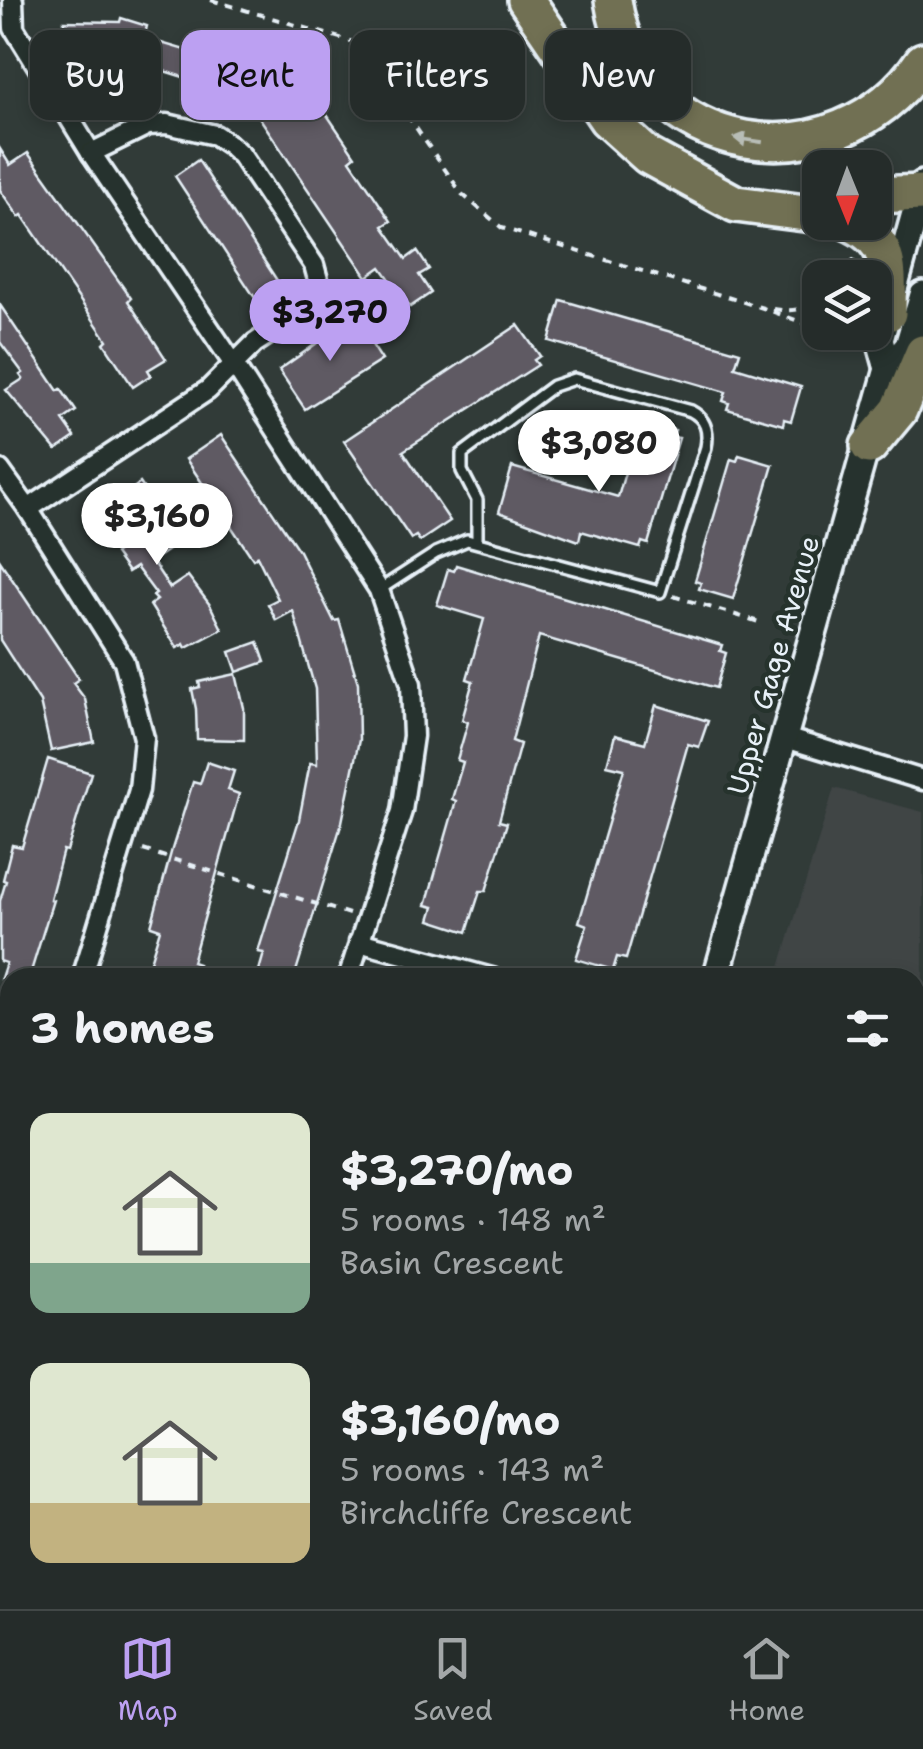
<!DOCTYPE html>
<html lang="en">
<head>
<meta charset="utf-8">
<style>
	body { margin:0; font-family:"Shantell Sans",sans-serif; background:#313836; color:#f1f3f6; height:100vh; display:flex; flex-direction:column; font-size:38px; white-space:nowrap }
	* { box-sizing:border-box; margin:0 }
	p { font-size:32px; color:#a3a7a8 }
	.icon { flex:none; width:55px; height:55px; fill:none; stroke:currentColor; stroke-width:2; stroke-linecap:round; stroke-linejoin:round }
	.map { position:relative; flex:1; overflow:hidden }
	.details { position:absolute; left:0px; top:968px; width:925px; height:642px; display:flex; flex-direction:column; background:#252c2a; border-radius:30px 30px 0 0; box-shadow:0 5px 15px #0003,0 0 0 2px #424847 }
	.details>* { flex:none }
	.guide { position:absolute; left:30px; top:30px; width:865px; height:90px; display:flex; gap:20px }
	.needle { width:65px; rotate:179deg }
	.tools { position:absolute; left:802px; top:150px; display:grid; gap:20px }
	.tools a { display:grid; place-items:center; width:90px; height:90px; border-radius:20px; background:#252c2a; box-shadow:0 5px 15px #0003,0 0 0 2px #424847; font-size:50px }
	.price { position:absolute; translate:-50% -85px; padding:0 22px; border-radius:35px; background:#fff; color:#222; font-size:32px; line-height:65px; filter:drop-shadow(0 2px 5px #0008) }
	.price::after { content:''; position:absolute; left:50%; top:60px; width:30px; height:22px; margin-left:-15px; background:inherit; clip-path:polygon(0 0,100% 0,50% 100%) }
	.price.active { background:#bca0f2; color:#111 }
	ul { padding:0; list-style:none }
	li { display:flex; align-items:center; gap:30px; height:250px; padding:0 30px }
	li span { display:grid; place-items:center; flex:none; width:280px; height:200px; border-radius:20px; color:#555 }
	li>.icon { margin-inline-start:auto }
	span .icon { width:120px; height:120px; fill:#fffc; stroke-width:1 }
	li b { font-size:42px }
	h2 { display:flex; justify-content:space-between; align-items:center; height:120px; padding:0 30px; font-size:42px }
	.tag { padding:0 35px; border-radius:20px; background:#252c2a; box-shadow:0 5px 15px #0003,0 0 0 2px #424847; font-size:35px; line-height:90px }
	.tag.active { background:#bca0f2; color:#111 }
	.menu { display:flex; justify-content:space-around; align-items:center; height:140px; border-top:2px solid #424847; background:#252c2a; font-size:28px; color:#a3a7a8 }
	.menu a { display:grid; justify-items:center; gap:5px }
	.menu .active { color:#bca0f2 }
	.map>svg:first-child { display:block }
	.built { fill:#3f4445 }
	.building { fill:#5f5a64; stroke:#e8f1f8; stroke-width:2.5 }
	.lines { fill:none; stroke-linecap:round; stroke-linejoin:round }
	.lane-casing { stroke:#e8f1f8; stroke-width:16 }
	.street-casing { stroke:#e8f1f8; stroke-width:25 }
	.secondary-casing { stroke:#e8f1f8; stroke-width:32 }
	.highway-casing { stroke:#e8f1f8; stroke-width:42 }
	.path { stroke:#e8f1f8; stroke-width:4; stroke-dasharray:8 8; stroke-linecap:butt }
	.lane { stroke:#26332d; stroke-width:9 }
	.street { stroke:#26332d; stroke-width:18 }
	.secondary { stroke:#26332d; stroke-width:25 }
	.highway { stroke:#716f52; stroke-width:35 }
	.oneway { fill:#b8bdb6 }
	.labels { text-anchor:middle; stroke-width:9; stroke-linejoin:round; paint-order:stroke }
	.street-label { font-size:28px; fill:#e8f1f8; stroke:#26332d }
</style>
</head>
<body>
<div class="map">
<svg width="923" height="1609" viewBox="0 0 923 1609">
	<rect width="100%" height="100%" fill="#313b38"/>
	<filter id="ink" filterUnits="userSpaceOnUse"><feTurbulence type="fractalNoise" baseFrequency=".01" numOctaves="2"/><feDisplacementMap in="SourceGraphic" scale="20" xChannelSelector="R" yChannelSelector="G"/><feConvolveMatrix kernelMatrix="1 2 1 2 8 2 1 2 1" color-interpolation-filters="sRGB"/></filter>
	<g filter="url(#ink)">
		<path class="built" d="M 834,788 L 923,812 L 923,1462 L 915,1490 L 915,978 L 777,977 Z"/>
		<g class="building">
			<path d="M 121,18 L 147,26 L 144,38 L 205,56 L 210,42 L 268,58 L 254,101 L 223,92 L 222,97 L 190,88 L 193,80 L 132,61 L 130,69 L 107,63 L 112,48 L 64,47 L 64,21 L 120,22 Z"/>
			<path d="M 290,84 L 292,87 L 298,84 L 315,110 L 321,106 L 355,156 L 350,160 L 391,221 L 383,226 L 406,259 L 417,251 L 429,269 L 419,275 L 431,293 L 410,307 L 381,267 L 367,277 L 253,108 Z"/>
			<path d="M 0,149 L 10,165 L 28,153 L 131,298 L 128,301 L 166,359 L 148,370 L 151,375 L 133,387 L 104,343 L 107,340 L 22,215 L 19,217 L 0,190 Z"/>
			<path d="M 198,160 L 280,285 L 257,301 L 175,176 Z"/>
			<path d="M 561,300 L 740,352 L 735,367 L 801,387 L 791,421 L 784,419 L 783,425 L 727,409 L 729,403 L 723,401 L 726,392 L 549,341 Z"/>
			<path d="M 0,305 L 58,391 L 61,389 L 76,411 L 63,420 L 75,437 L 56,450 L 6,390 L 23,379 L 20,375 L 23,373 L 0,342 Z"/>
			<path d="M 356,320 L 382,360 L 305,409 L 279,370 L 330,334 L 332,336 Z"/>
			<path d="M 518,325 L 540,356 L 534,360 L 538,365 L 403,451 L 450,521 L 420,541 L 416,536 L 411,539 L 344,441 Z"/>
			<path d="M 640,420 L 675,430 L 673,437 L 679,438 L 648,544 L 642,542 L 640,548 L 581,531 L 579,541 L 499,512 L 512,467 L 618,497 Z"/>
			<path d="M 221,435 L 299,551 L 334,621 L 339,620 L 358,683 L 359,740 L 342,822 L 294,978 L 257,978 L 264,953 L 258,952 L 299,820 L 310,763 L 317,764 L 315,689 L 293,611 L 276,620 L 268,604 L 278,599 L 257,556 L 253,559 L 186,459 Z"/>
			<path d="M 739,455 L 773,465 L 733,599 L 699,589 L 701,583 L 695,581 L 731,459 L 737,461 Z"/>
			<path d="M 140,483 L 160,512 L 152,521 L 171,548 L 152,561 L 170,588 L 188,576 L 210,605 L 222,629 L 186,648 L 184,644 L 177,648 L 150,605 L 157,600 L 153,596 L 156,594 L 136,567 L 128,572 L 115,554 L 119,551 L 96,517 Z"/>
			<path d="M 0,561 L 79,679 L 73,683 L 85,699 L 94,742 L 51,751 L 40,702 L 0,640 Z"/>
			<path d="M 456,565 L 722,645 L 720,651 L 726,653 L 716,688 L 539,636 L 512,741 L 520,744 L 499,821 L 507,823 L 486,891 L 480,891 L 467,932 L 430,920 L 434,907 L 426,905 L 456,801 L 452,799 L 463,762 L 457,760 L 468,722 L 462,720 L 473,681 L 467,679 L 484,619 L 437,605 L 448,569 L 454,571 Z"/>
			<path d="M 258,642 L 265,662 L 237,672 L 230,652 Z"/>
			<path d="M 236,674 L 244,708 L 244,740 L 197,739 L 196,709 L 192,689 L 200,687 L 199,682 Z"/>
			<path d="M 656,705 L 708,721 L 699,747 L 688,744 L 626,959 L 617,957 L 613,970 L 576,959 L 587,925 L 579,922 L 624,769 L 607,765 L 615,735 L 645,743 Z"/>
			<path d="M 48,759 L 91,773 L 67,851 L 63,850 L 50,899 L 53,900 L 29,978 L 1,978 L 6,963 L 0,961 L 0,901 L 6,881 L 3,880 L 12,845 L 22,847 Z"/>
			<path d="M 207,762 L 234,771 L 228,790 L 239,794 L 192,962 L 198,964 L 194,978 L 145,978 L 160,929 L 151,926 L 172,849 L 193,782 L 200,784 Z"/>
		</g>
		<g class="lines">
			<g class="lane-casing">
				<path id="lane" d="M 379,590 L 436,553 L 467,540 L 660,592 L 706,447 C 709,431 706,419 691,411 L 574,379 L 553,386 L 462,454 L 462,471 L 477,500 L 477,541"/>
			</g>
			<g class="street-casing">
				<g id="street">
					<path d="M 13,0 L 14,28 L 91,153 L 235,366 L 379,590 L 411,684 L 413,736 L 402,811 L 348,978"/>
					<path d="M 0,470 L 28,509 L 124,661 L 144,738 L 139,790 L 82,978"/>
					<path d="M 28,509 L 208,390 L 255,343 L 315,304 L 320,287 L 314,265 L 241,155 L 230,145 L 215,135 L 167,124 L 148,125 L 91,153"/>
					<path d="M 782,737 L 923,780"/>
					<path d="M 359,942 L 492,978"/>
					<path d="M 0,1106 L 10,1108"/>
					<path d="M 0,1370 L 10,1370"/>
					<path d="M 781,1600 L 812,1609"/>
					<path d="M 913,1609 L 923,1573"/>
				</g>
			</g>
			<g class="secondary-casing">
				<g id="secondary">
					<path d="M 888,369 L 880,340 L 923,184"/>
					<path d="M 716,978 L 888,369 L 908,346 L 923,295"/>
					<path d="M 514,1609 L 516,1600"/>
					<path d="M 551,1609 L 554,1600"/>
				</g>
			</g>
			<g class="highway-casing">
				<g id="highway">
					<path d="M 526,0 L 607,119 L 648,156 L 736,204 L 820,215"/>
					<path d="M 613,0 C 637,160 836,190 923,61"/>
					<path d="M 875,195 L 923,193"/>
					<path d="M 849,222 C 894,242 888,271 888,313"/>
					<path d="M 869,446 L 899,410 L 923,353"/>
				</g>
			</g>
			<g class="path">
				<path d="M 211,0 L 357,43 L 462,194 L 502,228 L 763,308 L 820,329"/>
				<path d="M 839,278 L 855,258"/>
				<path d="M 773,309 C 793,312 804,310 820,299"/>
				<path d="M 829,332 L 838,336"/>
				<path d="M 673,596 L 759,622"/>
				<path d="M 143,850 L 349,914"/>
			</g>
			<use href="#lane" class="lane"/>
			<use href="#street" class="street"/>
			<use href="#secondary" class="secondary"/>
			<use href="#highway" class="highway"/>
		</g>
		<defs><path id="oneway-solid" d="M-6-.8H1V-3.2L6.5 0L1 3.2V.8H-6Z" transform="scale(2.5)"/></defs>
		<use class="oneway" href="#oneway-solid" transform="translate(748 140) rotate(-171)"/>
	</g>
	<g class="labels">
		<g class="street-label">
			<text transform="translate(773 665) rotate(-74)" y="10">Upper Gage Avenue</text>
		</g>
	</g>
</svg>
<div class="tools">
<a><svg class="needle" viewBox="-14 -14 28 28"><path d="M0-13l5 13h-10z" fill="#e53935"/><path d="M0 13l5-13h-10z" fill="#a3a7a8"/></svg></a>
<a><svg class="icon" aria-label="layers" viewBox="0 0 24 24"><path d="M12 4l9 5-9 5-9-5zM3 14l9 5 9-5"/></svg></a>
</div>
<b class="price active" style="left:330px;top:364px">$3,270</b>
<b class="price" style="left:599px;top:495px">$3,080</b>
<b class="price" style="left:157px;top:568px">$3,160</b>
<div class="guide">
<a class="tag">Buy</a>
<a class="tag active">Rent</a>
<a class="tag">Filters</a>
<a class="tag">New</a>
</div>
<section class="details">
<h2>3 homes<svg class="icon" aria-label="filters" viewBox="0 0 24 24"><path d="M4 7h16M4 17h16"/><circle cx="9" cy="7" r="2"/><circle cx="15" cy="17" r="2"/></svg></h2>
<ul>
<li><span style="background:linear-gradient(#dfe7d0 75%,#7fa58c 0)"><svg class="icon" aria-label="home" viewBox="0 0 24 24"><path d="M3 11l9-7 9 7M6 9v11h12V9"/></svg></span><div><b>$3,270/mo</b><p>5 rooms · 148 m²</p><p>Basin Crescent</p></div></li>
<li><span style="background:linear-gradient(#dfe7d0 70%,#c2b280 0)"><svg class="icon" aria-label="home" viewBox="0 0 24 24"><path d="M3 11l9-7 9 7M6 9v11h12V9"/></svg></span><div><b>$3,160/mo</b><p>5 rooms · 143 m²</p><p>Birchcliffe Crescent</p></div></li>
</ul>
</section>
</div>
<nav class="menu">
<a class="active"><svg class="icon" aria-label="map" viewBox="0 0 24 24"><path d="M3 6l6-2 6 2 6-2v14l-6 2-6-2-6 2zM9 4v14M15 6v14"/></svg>Map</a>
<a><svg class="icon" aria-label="saved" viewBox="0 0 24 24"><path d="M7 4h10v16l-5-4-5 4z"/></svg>Saved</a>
<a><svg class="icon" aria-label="home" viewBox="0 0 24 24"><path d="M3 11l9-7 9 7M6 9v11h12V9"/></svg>Home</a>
</nav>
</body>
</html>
